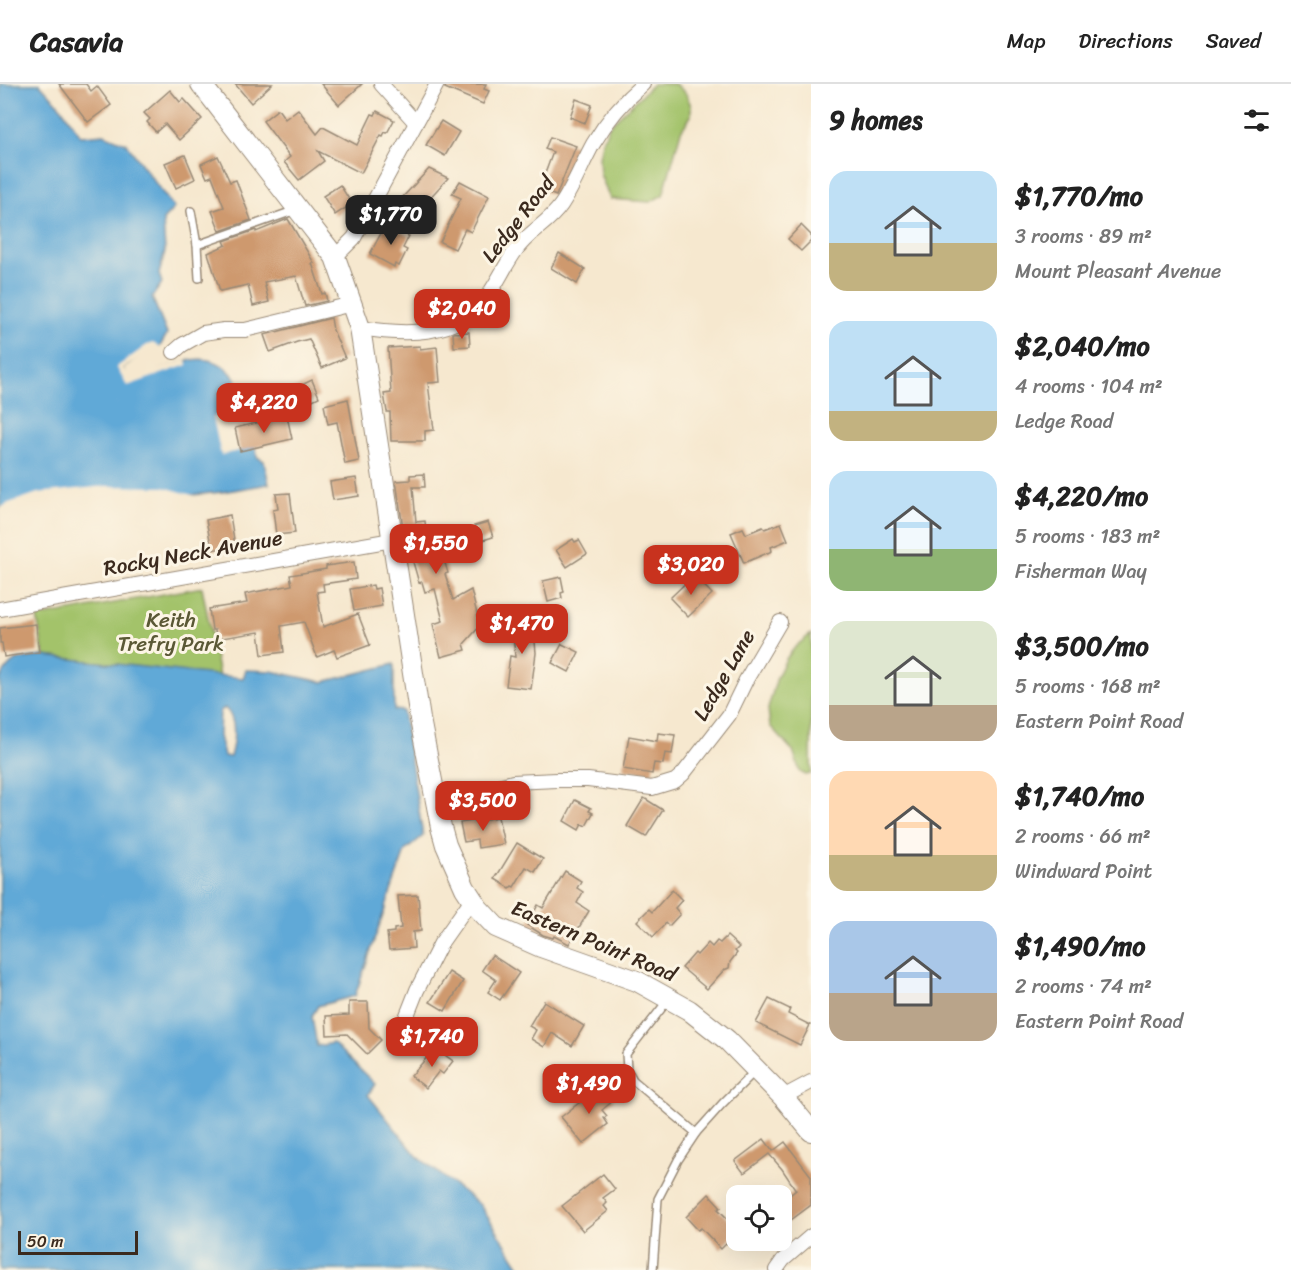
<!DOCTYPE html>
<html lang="en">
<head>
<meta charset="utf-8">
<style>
	body { margin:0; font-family:Sriracha,sans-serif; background:#f6f6f6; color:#222; height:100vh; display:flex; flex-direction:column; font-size:22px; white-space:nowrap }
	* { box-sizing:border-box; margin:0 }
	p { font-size:20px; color:#767676 }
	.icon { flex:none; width:33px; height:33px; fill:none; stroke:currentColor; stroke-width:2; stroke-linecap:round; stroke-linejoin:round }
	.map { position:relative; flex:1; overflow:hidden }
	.drawer { display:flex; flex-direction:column; background:#fff; width:480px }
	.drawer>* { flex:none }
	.fabs { position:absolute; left:726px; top:1101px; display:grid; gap:12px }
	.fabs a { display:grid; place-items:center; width:66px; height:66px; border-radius:12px; background:#fff; box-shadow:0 6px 24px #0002; font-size:30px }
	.scale { position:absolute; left:18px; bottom:15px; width:120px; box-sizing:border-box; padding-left:6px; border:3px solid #3b2a1e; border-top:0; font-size:16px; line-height:21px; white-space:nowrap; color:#3b2a1e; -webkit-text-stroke:4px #fcf5e5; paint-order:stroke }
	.price { position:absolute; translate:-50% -51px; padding:0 14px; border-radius:12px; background:#c8321e; color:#fff; font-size:20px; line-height:39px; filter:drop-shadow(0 2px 3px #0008) }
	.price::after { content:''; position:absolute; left:50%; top:36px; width:18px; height:14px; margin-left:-9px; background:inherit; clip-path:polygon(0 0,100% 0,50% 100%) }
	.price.active { background:#222; color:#fff }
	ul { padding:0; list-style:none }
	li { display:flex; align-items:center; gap:18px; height:150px; padding:0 18px }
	li span { display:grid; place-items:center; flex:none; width:168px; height:120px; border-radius:18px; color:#555 }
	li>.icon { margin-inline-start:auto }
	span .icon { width:72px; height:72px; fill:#fffc; stroke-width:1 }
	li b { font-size:26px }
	h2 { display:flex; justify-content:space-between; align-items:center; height:72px; padding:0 18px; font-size:26px }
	header { display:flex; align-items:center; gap:36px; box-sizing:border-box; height:84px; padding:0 30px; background:#fff; border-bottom:2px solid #e0e0e0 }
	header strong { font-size:28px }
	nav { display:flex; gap:33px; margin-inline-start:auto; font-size:21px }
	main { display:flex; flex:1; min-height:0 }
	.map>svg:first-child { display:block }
	.green { fill:#a3c36b; stroke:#6f7644; stroke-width:1.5 }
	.water { fill:#60a9d7; stroke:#4e6a7a; stroke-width:1.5; fill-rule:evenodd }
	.pier { fill:#f6e8cf }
	.building { fill:#ce996e }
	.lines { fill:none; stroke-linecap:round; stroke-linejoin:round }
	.lane-casing { stroke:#988976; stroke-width:10 }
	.street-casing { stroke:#988976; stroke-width:16 }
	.secondary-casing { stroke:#988976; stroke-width:22 }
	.lane { stroke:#fff; stroke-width:7 }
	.street { stroke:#fff; stroke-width:14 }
	.secondary { stroke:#fff; stroke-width:20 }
	.labels { text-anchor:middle; stroke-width:6; stroke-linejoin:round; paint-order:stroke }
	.street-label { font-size:21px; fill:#3b2a1e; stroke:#fcf5e5 }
	.park-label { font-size:21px; fill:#5a5835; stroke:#fcf5e5 }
</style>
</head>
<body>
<header>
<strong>Casavia</strong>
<nav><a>Map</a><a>Directions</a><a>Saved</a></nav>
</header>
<main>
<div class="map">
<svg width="811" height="1186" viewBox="0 0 811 1186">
	<rect width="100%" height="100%" fill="#fcf5e5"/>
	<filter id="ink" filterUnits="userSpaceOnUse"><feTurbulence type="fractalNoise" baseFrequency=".0167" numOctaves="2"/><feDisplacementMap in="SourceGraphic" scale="12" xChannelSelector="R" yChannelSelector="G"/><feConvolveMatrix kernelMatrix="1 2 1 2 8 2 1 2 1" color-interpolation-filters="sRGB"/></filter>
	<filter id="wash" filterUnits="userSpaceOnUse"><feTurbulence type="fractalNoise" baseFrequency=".008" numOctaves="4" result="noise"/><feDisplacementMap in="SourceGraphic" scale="24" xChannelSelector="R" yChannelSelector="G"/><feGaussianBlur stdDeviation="1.35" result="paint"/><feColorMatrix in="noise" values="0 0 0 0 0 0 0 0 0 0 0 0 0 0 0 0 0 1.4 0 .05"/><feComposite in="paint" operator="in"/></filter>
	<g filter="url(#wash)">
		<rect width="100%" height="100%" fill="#f6e8cf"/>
		<g class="green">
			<path d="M 653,0 L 674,0 L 678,2 L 686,10 L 691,22 L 691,32 L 681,47 L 663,111 L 650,118 L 610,115 L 600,90 L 599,73 L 602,59 L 609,42 Z"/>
			<path d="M 202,503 L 219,592 L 44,572 L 37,533 Z"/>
			<path d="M 811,550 L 811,690 L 806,691 L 800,688 L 793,667 L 770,642 L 768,625 L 777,593 L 786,575 L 796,562 Z"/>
		</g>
		<g class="water">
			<path d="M 0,0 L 40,0 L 61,23 L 81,52 L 104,50 L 126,59 L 174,124 L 163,136 L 165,167 L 159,190 L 162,199 L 152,213 L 167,250 L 159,264 L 153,262 L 123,284 L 129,296 C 149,290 170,280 191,276 C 245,267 251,335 257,373 L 264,377 L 269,400 L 222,408 L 153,415 L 17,436 L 0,446 Z"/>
			<path d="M 44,572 L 243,594 L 246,586 L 271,587 L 323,598 L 394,580 L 394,626 L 403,627 L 423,752 L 405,767 L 355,912 L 318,922 L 312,932 L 317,962 L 333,959 L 375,1000 L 368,1011 L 417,1072 L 480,1121 L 522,1186 L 0,1186 L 0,596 C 10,573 21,574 44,572 ZM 225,624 C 238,636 234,658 230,673 L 224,672 L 219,652 L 220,627 Z"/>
		</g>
		<g class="pier">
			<path d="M 153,259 L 162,265 L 153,265 L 123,284 L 130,293 L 186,276 L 187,281 L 127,302 L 117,284 L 118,282 L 147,261 Z"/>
			<path d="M 249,324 L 255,363 L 221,371 L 213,333 Z"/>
			<path d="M 106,402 L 163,403 L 196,412 L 197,415 L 153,418 L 41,435 L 18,439 L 7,444 L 0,449 L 0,424 L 9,419 L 38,409 Z"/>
		</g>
		<g id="blocks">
			<g class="building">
				<path d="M 59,0 L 86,0 L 91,7 L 97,2 L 111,21 L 88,38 Z"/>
				<path d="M 235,0 L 272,0 L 251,19 Z"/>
				<path d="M 321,0 L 362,0 L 339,21 Z"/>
				<path d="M 446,0 L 486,0 L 484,5 L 489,7 L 483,20 L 445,4 Z"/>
				<path d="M 170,6 L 180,18 L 184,15 L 202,35 L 179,56 L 165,40 L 156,48 L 147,38 L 150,35 L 144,29 Z"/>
				<path d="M 576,15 L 592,21 L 585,39 L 570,33 Z"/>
				<path d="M 278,25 L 285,35 L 298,25 L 317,50 L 323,43 L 357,61 L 372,30 L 375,31 L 377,27 L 394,36 L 387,49 L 385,48 L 383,52 L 381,51 L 361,89 L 318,67 L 324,77 L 299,96 L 284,78 L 290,73 L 263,37 Z"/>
				<path d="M 441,37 L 459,48 L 445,72 L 426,61 Z"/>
				<path d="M 550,53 L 576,62 L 556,112 L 544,107 L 548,97 L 543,95 L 553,68 L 545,65 Z"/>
				<path d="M 185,71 L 195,95 L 176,104 L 165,79 Z"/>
				<path d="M 218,72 L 230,98 L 236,96 L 251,136 L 220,147 L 212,127 L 224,123 L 212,92 L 207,94 L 201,80 Z"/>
				<path d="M 429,85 L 448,94 L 413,132 L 400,120 L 402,118 L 400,116 Z"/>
				<path d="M 460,97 L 489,112 L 471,148 L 465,145 L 455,165 L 440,158 L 461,114 L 452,110 Z"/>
				<path d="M 340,101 L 352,120 L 335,131 L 323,112 Z"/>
				<path d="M 288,135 L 314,179 L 312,179 L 322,210 L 325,209 L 327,217 L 305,222 L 296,192 L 264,198 L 269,218 L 253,222 L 248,201 L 220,207 L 208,169 L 226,161 L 224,157 L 256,146 L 256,148 Z"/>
				<path d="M 386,140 L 409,152 L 403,164 L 407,166 L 399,182 L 395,180 L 394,183 L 370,170 Z"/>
				<path d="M 801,141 L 811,151 L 811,157 L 801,167 L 788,155 Z"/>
				<path d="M 559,169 L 585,185 L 577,200 L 551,184 Z"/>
				<path d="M 331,234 L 333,246 L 345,274 L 322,284 L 309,255 L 297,258 L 270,268 L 264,251 Z"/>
				<path d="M 469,248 L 470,262 L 454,263 L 453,249 Z"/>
				<path d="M 420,262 L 420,265 L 437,263 L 440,298 L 428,299 L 434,346 L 425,347 L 425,357 L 391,357 L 390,328 L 387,328 L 384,310 L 391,309 L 388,264 Z"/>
				<path d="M 312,296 L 319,313 L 298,323 L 291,306 Z"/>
				<path d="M 348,315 L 359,377 L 345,380 L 337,338 L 328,340 L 324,321 Z"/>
				<path d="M 287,332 L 292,355 L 240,367 L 235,344 Z"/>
				<path d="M 424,390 L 425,403 L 413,403 L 416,438 L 425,437 L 427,456 L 437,453 L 448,489 L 445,490 L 453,516 L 471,506 L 480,542 L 464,560 L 466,566 L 441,573 L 433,540 L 443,537 L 435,505 L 425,508 L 422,498 L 419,499 L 407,457 L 405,457 L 396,397 L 410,396 L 410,391 Z"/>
				<path d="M 356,394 L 359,412 L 333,416 L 330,398 Z"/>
				<path d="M 290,409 L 295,449 L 276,451 L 273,426 L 278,425 L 276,410 Z"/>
				<path d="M 230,431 L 235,462 L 212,466 L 206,436 Z"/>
				<path d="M 488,438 L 493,453 L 480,457 L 474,442 Z"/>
				<path d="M 781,439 L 788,456 L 771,463 L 772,467 L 744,479 L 731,449 L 743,444 L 746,450 L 763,443 L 765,445 Z"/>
				<path d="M 573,455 L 575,458 L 579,456 L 587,470 L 567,483 L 556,466 Z"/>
				<path d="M 354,478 L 356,495 L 323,500 L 324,507 L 317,508 L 323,543 L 358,530 L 370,561 L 337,573 L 334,566 L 317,573 L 304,538 L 281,542 L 284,568 L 262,571 L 259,548 L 216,555 L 215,546 L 212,546 L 209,525 L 247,519 L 245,510 L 292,501 L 290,491 L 326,485 L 326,482 Z"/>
				<path d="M 694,491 L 712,510 L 688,533 L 670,514 Z"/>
				<path d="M 561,493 L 564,508 L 561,509 L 562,514 L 548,518 L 543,497 Z"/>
				<path d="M 373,501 L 374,505 L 379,504 L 382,522 L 354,527 L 350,505 Z"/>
				<path d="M 533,535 L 536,569 L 531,605 L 506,602 L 510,572 L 515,573 L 512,536 Z"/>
				<path d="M 36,540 L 39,568 L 4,573 L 2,559 L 0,559 L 0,544 Z"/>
				<path d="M 562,560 L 579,568 L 569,588 L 552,579 Z"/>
				<path d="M 658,649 L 675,651 L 672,670 L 665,669 L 663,680 L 654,679 L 652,690 L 623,685 L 629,652 L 657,657 Z"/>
				<path d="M 644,714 L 663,726 L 646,753 L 627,742 Z"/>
				<path d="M 575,716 L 591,724 L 589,727 L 593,729 L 586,742 L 582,740 L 579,746 L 564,737 Z"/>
				<path d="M 498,733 L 504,760 L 478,764 L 477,756 L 464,758 L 460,739 Z"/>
				<path d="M 517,759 L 543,775 L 535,788 L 526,783 L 514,803 L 512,802 L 510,804 L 495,795 Z"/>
				<path d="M 565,787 L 581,797 L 577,804 L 583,808 L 577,819 L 589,827 L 569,860 L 554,852 L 553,854 L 543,851 L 527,841 L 538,821 L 543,824 Z"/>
				<path d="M 672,806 L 682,816 L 675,824 L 680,830 L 669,842 L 666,839 L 653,853 L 637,837 L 649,825 L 652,828 Z"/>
				<path d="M 418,811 L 421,847 L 413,848 L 414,864 L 389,866 L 387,849 L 394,848 L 394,845 L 401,844 L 398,812 Z"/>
				<path d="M 727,852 L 739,863 L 735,867 L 737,869 L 730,878 L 729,884 L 724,886 L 707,905 L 682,884 L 695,869 L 697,871 L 708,859 L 712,863 L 717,857 L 720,859 Z"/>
				<path d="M 492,871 L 519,889 L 500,916 L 488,908 L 496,896 L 482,886 Z"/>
				<path d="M 449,888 L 463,897 L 445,927 L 430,918 Z"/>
				<path d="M 769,915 L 790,925 L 788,930 L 810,941 L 800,961 L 756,939 Z"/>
				<path d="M 544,917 L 584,942 L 572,962 L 552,949 L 544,963 L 531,955 L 536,946 L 529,942 Z"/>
				<path d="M 349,918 L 368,918 L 369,944 L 381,956 L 367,970 L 347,950 L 327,951 L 326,932 L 349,931 Z"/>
				<path d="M 435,964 L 453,977 L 443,990 L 439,987 L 426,1004 L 411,992 Z"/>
				<path d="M 602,1001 L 614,1016 L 602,1026 L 607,1032 L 604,1034 L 608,1040 L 583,1060 L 561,1033 Z"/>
				<path d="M 764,1055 L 773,1067 L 785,1058 L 811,1092 L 811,1121 L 787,1139 L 782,1131 L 782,1117 L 796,1106 L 782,1085 L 769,1070 L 744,1089 L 735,1077 Z"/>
				<path d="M 603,1090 L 615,1105 L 603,1114 L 607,1119 L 604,1122 L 608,1127 L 583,1147 L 562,1122 Z"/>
				<path d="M 709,1110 L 721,1123 L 718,1125 L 736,1143 L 736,1150 L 721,1165 L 701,1144 L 698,1146 L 686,1133 Z"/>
			</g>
		</g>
	</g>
	<g filter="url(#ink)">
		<use href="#blocks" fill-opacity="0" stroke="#988976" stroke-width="1.5"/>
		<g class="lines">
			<g class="lane-casing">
				<g id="lane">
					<path d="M 191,127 L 197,161 L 199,194"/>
					<path d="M 197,161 L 296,126"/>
					<path d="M 668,916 L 626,970 L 627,985 L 633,996 L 696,1049"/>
					<path d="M 653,1186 L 658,1115 L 678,1076 L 696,1049 L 722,1020 L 756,986"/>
				</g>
			</g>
			<g class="street-casing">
				<g id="street">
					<path d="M 381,0 L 416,39"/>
					<path d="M 335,173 L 354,154 L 437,0"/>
					<path d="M 360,244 C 403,251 458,254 487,213 C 498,198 505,181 516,166 C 528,148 549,139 561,121 C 574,102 582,80 593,60 C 606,38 623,17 643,0"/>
					<path d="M 174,268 L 182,261 L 203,249 L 224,246 L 245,246 L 352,220"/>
					<path d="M 0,525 L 392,456"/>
					<path d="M 435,711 L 483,706 L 513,698 L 557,696 L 588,696 L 652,704 L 675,697 L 683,690 L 729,631 L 746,596 L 780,538"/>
					<path d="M 400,949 L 417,906 L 441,859 L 472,815"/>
					<path d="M 783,1013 L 811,998"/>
					<path d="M 776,1186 L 783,1176 L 811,1152"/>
				</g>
			</g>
			<g class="secondary-casing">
				<path id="secondary" d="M 201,0 L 335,173 L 360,244 L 420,635 L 441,743 L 446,761 L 465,804 L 478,824 L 496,843 L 541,863 L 637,897 L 689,926 L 727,956 L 783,1013 L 811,1047"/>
			</g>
			<use href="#lane" class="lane"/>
			<use href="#street" class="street"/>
			<use href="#secondary" class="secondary"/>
		</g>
	</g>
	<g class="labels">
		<g class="street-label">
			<text transform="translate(518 135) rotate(-52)" y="7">Ledge Road</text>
			<text transform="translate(193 469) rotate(-10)" y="7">Rocky Neck Avenue</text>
			<text transform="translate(724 591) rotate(-60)" y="7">Ledge Lane</text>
			<text transform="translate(594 857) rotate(23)" y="7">Eastern Point Road</text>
		</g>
		<g class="park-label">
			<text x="171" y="543">Keith<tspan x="171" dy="24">Trefry Park</tspan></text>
		</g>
	</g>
</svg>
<div class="fabs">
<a><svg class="icon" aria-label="locate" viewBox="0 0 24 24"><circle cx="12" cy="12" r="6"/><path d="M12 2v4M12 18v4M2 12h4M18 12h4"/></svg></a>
</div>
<div class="scale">50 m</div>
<b class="price active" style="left:391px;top:162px">$1,770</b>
<b class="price" style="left:462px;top:256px">$2,040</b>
<b class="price" style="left:264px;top:350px">$4,220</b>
<b class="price" style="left:436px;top:491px">$1,550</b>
<b class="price" style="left:691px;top:512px">$3,020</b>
<b class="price" style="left:522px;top:571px">$1,470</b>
<b class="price" style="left:483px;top:748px">$3,500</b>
<b class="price" style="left:432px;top:984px">$1,740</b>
<b class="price" style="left:589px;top:1031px">$1,490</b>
</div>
<section class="drawer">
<h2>9 homes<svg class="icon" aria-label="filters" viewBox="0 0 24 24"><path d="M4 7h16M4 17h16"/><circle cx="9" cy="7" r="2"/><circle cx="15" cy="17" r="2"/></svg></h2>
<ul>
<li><span style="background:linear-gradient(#bfe0f5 60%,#c2b280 0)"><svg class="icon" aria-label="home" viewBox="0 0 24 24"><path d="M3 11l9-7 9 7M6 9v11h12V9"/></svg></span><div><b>$1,770/mo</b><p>3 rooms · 89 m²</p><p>Mount Pleasant Avenue</p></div></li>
<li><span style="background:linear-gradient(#bfe0f5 75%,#c2b280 0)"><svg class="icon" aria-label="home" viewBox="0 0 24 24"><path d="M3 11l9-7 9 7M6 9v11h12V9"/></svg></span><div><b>$2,040/mo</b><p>4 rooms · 104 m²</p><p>Ledge Road</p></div></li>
<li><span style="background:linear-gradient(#bfe0f5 65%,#8fb573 0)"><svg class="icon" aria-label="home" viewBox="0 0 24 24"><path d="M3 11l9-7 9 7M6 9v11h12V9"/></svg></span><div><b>$4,220/mo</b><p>5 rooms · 183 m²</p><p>Fisherman Way</p></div></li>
<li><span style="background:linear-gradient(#dfe7d0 70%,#b9a48a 0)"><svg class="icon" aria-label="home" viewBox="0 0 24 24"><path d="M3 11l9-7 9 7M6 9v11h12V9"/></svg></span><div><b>$3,500/mo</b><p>5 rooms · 168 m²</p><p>Eastern Point Road</p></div></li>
<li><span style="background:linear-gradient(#ffd9b3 70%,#c2b280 0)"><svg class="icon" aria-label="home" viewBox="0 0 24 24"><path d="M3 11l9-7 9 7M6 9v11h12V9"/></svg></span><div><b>$1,740/mo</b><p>2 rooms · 66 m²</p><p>Windward Point</p></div></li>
<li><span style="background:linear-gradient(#a9c7e8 60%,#b9a48a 0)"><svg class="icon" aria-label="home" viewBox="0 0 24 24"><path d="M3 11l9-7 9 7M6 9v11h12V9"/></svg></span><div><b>$1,490/mo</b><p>2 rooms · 74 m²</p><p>Eastern Point Road</p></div></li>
</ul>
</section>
</main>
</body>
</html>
